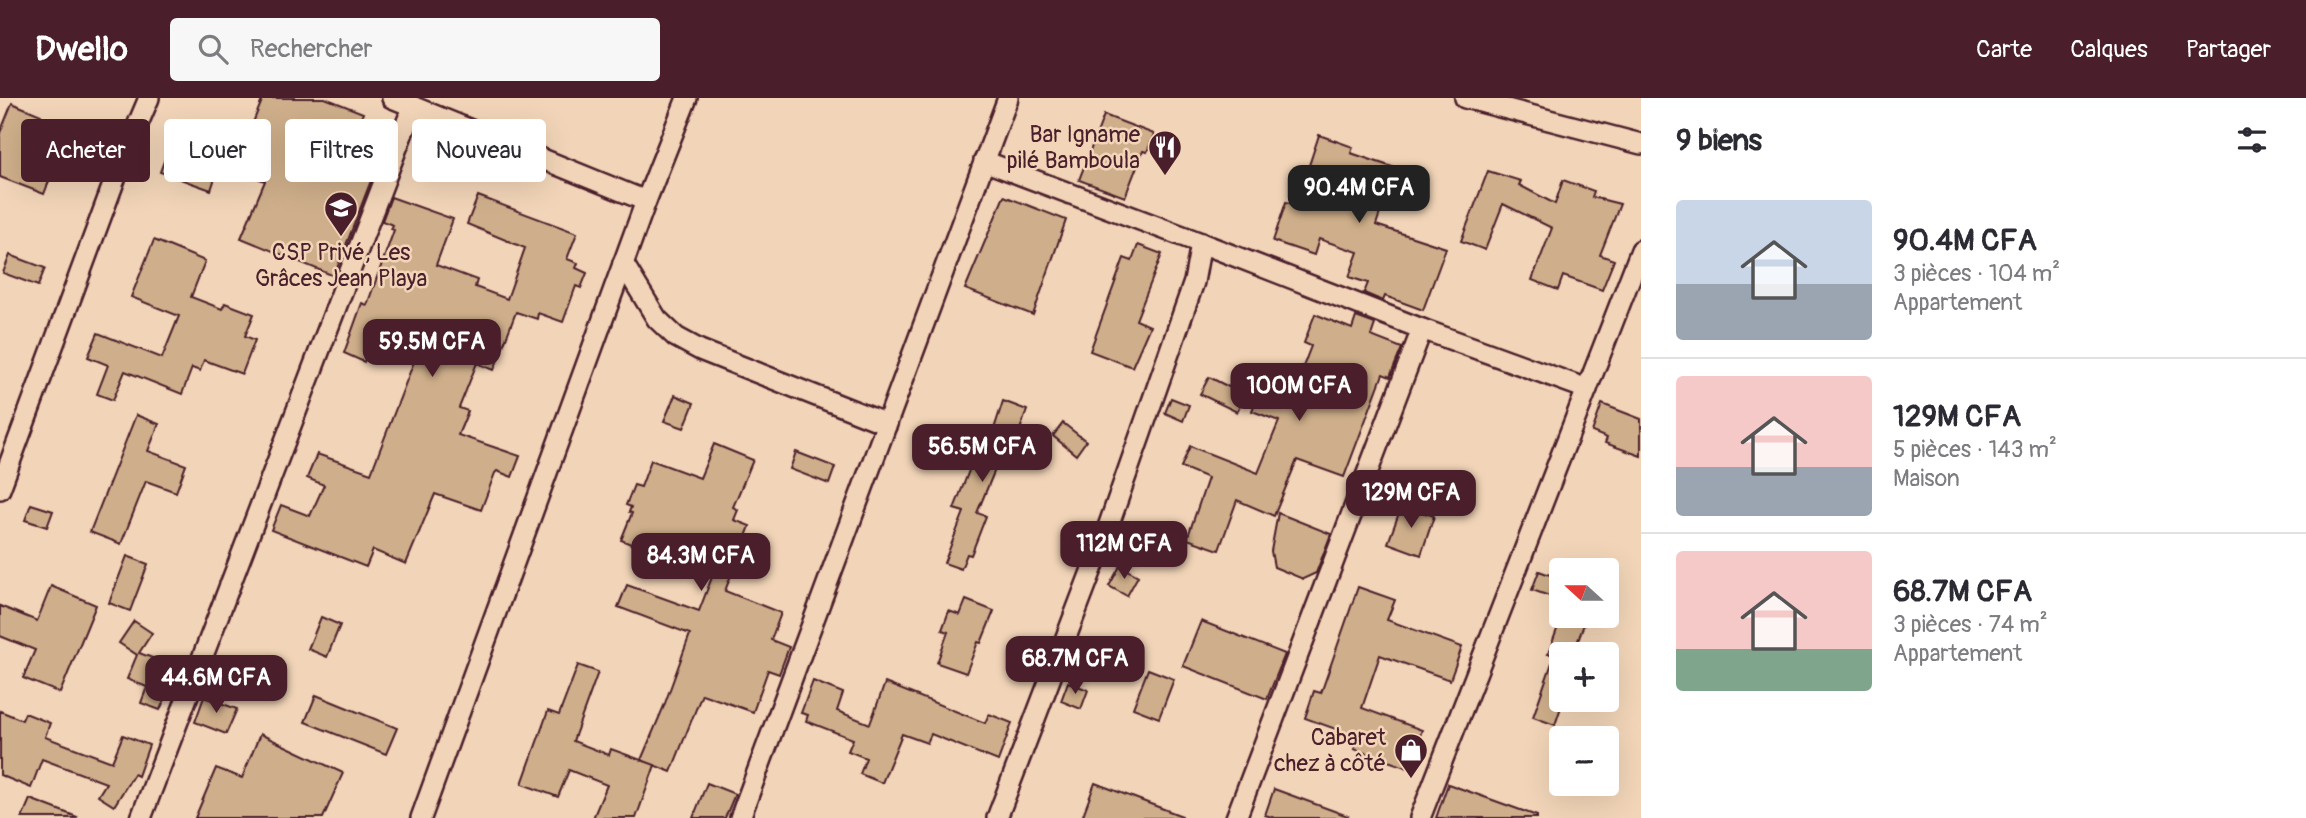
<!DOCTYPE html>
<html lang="fr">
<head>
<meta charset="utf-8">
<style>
	body { margin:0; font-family:Pangolin,sans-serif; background:#f7f7f7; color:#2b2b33; height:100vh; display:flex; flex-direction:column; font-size:26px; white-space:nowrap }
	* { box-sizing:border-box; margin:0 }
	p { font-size:23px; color:#7c7c81 }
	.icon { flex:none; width:38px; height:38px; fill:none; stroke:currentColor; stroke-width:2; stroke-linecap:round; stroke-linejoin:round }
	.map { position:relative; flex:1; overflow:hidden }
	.drawer { display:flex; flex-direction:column; background:#fff; width:665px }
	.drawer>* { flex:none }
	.banner { position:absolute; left:21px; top:21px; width:665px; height:63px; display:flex; gap:14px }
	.needle { width:46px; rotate:291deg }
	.tools { position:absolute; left:1549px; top:460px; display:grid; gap:14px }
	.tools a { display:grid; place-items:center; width:70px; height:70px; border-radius:7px; background:#fff; box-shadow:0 7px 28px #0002; font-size:35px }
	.price { position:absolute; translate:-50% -60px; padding:0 16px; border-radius:14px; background:#4a1f2b; color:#fff; font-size:23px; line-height:46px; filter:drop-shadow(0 2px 4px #0008) }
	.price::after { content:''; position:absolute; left:50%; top:42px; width:21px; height:16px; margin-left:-10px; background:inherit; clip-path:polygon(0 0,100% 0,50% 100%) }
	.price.on { background:#222; color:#fff }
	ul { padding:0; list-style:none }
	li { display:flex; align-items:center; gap:21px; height:175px; padding:0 35px }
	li+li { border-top:2px solid #e1e1e2 }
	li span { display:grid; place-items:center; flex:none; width:196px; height:140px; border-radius:7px; color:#555 }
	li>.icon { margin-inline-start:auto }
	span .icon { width:84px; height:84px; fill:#fffc; stroke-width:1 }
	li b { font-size:30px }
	h2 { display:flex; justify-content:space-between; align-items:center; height:84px; padding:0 35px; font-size:30px }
	.tag { padding:0 24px; border-radius:7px; background:#fff; box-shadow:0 7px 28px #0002; font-size:24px; line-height:63px }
	.tag.on { background:#4a1f2b; color:#fff }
	header { display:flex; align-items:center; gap:42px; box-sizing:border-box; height:98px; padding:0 35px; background:#4a1f2b; color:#fff }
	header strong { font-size:33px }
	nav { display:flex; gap:38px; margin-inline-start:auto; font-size:24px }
	.search { width:490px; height:63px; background:#f7f7f7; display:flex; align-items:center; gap:18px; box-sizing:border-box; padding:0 24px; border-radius:7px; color:#7c7c81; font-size:26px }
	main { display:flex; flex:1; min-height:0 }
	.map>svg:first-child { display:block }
	.building { fill:#cfaf8b; stroke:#4a1f2b; stroke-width:2 }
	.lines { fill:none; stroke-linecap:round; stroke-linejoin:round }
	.minor-casing { stroke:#4a1f2b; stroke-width:24 }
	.minor { stroke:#f2d5b8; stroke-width:19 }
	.labels { text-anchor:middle; stroke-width:5; stroke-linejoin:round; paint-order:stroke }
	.poi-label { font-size:23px; fill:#4a1f2b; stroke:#f2d5b8; text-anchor:end }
</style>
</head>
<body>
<header>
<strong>Dwello</strong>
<div class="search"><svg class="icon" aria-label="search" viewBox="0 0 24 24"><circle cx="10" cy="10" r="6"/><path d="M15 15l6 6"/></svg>Rechercher</div>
<nav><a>Carte</a><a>Calques</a><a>Partager</a></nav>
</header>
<main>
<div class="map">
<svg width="1641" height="720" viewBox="0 0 1641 720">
	<rect width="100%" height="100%" fill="#f2d5b8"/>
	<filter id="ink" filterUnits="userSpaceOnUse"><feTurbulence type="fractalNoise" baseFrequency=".0143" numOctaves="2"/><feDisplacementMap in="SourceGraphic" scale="14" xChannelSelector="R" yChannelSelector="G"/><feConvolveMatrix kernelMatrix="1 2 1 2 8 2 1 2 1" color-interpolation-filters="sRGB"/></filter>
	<g filter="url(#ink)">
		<g class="building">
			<path d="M 263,0 L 325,0 L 363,15 L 359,25 L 387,36 L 370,79 L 372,80 L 334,178 L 241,140 L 265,83 L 234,71 Z"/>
			<path d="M 12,5 L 41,17 L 33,39 L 62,50 L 44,96 L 0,79 L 0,35 Z"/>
			<path d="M 1104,17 L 1154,36 L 1147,54 L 1143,53 L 1125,99 L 1079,82 Z"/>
			<path d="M 1319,37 L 1353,49 L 1351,55 L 1395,70 L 1376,127 L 1446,150 L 1423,212 L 1385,198 L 1383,203 L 1364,195 L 1368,185 L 1349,179 L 1358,154 L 1319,141 L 1314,157 L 1273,143 L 1286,104 L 1296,107 Z"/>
			<path d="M 170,47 L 220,65 L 211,92 L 160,74 Z"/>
			<path d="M 1488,73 L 1521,83 L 1519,87 L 1555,106 L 1563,82 L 1594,93 L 1592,99 L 1620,106 L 1600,157 L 1614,162 L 1602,192 L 1563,178 L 1558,192 L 1532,182 L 1552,130 L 1503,106 L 1485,152 L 1461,143 Z"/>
			<path d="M 478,98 L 577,135 L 567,161 L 578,165 L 576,170 L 587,175 L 581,190 L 576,188 L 563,224 L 538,215 L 537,221 L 516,214 L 494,272 L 477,265 L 459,310 L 468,313 L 458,337 L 520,358 L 512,379 L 497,373 L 495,375 L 481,412 L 435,396 L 406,466 L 373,452 L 366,469 L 271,432 L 281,407 L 310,418 L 324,387 L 307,380 L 317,356 L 371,375 L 418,253 L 375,235 L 364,264 L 344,255 L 362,205 L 367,207 L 394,132 L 391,131 L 393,127 L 382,123 L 391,99 L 453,121 L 436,167 L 477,182 L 475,189 L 507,201 L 525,150 L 467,126 Z"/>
			<path d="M 1004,98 L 1066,122 L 1033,217 L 965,191 Z"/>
			<path d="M 154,142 L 205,163 L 191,199 L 222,211 L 225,205 L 254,216 L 245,238 L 255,242 L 242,276 L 204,262 L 200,273 L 192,270 L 182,296 L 125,273 L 113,302 L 97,296 L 108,267 L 88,259 L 98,235 L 162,260 L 179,218 L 131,199 Z"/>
			<path d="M 1138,147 L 1162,156 L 1136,222 L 1150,228 L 1132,269 L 1090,253 L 1124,160 L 1132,163 Z"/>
			<path d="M 10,157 L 45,170 L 38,188 L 3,175 Z"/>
			<path d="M 1315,216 L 1352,231 L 1356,219 L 1375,226 L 1371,238 L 1402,250 L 1390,279 L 1383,276 L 1344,379 L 1297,362 L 1274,418 L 1237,402 L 1219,452 L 1187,441 L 1208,380 L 1181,369 L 1190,348 L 1258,375 L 1279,323 L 1252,313 L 1269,268 L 1299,279 L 1311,248 L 1304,245 Z"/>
			<path d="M 1209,279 L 1245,297 L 1237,314 L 1200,296 Z"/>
			<path d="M 675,297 L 694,305 L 684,330 L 664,323 Z"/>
			<path d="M 1171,300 L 1189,307 L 1183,323 L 1165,315 Z"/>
			<path d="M 1003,303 L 1027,312 L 1016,343 L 1008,340 L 977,415 L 986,418 L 971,457 L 967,456 L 961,471 L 944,465 L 964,414 L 954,411 L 977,352 L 986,356 Z"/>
			<path d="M 1602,306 L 1641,321 L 1641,358 L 1605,345 L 1607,340 L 1592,334 Z"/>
			<path d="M 136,317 L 159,326 L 148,353 L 186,367 L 176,394 L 146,383 L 121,446 L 90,434 Z"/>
			<path d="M 1063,325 L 1086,343 L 1076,357 L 1053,338 Z"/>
			<path d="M 714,346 L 753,362 L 733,409 L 738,412 L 734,422 L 750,428 L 725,493 L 781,515 L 771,542 L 789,549 L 779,576 L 768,572 L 753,614 L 702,596 L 671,674 L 641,662 L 664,608 L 690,536 L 618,509 L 627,487 L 699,513 L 712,479 L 621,442 L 632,415 L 629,414 L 631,409 L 626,407 L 634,387 L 641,389 L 651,362 L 700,380 Z"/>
			<path d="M 796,354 L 835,369 L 829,386 L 790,371 Z"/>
			<path d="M 31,406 L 53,413 L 47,429 L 25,422 Z"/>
			<path d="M 1402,407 L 1434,418 L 1421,457 L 1388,445 Z"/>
			<path d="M 1278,415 L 1331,436 L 1316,475 L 1303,481 L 1274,469 L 1271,453 Z"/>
			<path d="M 127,458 L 148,466 L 130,513 L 109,505 Z"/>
			<path d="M 1120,468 L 1138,478 L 1127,498 L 1109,488 Z"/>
			<path d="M 1539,473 L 1561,481 L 1561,502 L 1532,492 Z"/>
			<path d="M 51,488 L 96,507 L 60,595 L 23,580 L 35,552 L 0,538 L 0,508 L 37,523 Z"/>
			<path d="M 1358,489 L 1395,502 L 1387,522 L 1462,549 L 1450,582 L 1380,557 L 1362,610 L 1422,632 L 1408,670 L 1354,651 L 1358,639 L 1305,620 L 1314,593 L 1321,595 Z"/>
			<path d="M 966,502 L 994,513 L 981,545 L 978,544 L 966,575 L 937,565 L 948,534 L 942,532 L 949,513 L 960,517 Z"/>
			<path d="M 1562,518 L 1587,518 L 1573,556 L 1561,556 L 1561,609 L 1555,627 L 1533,619 L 1555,556 L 1548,556 Z"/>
			<path d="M 321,519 L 340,527 L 327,559 L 308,551 Z"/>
			<path d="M 134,523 L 152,535 L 139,555 L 185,572 L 178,589 L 171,586 L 160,612 L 141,605 L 147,589 L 127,581 L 137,557 L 119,545 Z"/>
			<path d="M 1201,523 L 1285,556 L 1267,601 L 1183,568 Z"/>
			<path d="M 578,567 L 598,574 L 573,643 L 609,657 L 611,651 L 655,667 L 636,720 L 593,720 L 607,687 L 569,672 L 558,699 L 522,686 L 548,613 L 559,617 Z"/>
			<path d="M 1148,571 L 1174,581 L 1159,620 L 1133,610 Z"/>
			<path d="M 813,583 L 843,595 L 837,613 L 870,626 L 885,585 L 985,625 L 989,616 L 1012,625 L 998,663 L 931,636 L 927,645 L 902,636 L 882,685 L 860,676 L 866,660 L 848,653 L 853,641 L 806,623 L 808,617 L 801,615 Z"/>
			<path d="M 1068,584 L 1088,592 L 1081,611 L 1061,603 Z"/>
			<path d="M 316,597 L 397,630 L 386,656 L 305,624 Z"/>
			<path d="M 204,599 L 237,611 L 226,636 L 195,624 Z"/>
			<path d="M 0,613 L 22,622 L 25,615 L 50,625 L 45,639 L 112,664 L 123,637 L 149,647 L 138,678 L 134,676 L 114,708 L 98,698 L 106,685 L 42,661 L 31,690 L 0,677 Z"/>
			<path d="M 260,636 L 343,675 L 323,720 L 195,720 L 216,670 L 242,680 Z"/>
			<path d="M 707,685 L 735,696 L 725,720 L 693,720 Z"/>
			<path d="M 1095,685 L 1182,718 L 1182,720 L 1082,720 Z"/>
			<path d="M 1448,686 L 1537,718 L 1537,720 L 1436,720 Z"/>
			<path d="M 1274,691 L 1348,718 L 1347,720 L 1275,720 L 1265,717 Z"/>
			<path d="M 30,701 L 77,719 L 76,720 L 22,720 Z"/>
		</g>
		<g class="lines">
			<g class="minor-casing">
				<g id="minor">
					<path d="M 392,0 L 646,103"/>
					<path d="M 1465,0 L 1641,46"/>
					<path d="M 984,63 L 1201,145 L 1194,184 L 1107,432 L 997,720"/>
					<path d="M 1201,145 L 1422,231 L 1587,291"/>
					<path d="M 623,165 L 657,221 L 676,239 L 700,252 L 887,326"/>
					<path d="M 0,391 L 118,73 L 149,0"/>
					<path d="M 141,720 L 413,8"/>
					<path d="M 421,720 L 646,103 L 687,0"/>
					<path d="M 740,720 L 1008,0"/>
					<path d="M 1236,720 L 1422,231"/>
					<path d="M 1420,720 L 1641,152"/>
				</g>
			</g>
			<use href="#minor" class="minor"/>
		</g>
	</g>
	<defs>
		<g id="restaurant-pin" transform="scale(1.75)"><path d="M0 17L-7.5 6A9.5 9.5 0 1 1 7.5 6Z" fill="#4a1f2b" stroke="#f2d5b8"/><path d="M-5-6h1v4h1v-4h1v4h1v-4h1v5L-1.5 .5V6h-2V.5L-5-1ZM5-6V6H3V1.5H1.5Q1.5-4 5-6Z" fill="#fff"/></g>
		<g id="school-pin" transform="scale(1.75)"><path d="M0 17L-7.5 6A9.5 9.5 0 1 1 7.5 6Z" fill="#4a1f2b" stroke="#f2d5b8"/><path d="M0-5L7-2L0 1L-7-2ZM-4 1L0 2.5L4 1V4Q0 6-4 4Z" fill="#fff"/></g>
		<g id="shop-pin" transform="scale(1.75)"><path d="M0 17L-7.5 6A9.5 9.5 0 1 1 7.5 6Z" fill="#4a1f2b" stroke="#f2d5b8"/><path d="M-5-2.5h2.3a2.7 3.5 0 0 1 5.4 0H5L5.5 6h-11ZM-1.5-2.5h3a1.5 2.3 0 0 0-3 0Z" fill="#fff"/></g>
	</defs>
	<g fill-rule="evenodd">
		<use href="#restaurant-pin" x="1165" y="49"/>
		<use href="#school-pin" x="341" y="110"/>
		<use href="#shop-pin" x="1411" y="652"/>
	</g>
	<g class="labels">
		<g class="poi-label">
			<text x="1140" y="44">Bar Igname<tspan x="1140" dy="26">pilé Bamboula</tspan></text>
			<text x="341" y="162" text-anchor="middle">CSP Privé, Les<tspan x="341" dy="26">Grâces Jean Playa</tspan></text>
			<text x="1386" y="647">Cabaret<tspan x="1386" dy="26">chez à côté</tspan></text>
		</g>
	</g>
</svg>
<div class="tools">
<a><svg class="needle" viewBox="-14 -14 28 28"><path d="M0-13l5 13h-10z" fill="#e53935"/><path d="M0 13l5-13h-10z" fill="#7c7c81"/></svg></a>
<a>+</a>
<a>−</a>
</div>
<b class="price on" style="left:1359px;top:127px">90.4M CFA</b>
<b class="price" style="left:432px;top:281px">59.5M CFA</b>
<b class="price" style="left:1299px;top:325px">100M CFA</b>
<b class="price" style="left:982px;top:386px">56.5M CFA</b>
<b class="price" style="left:1411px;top:432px">129M CFA</b>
<b class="price" style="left:1124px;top:483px">112M CFA</b>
<b class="price" style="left:701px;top:495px">84.3M CFA</b>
<b class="price" style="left:1075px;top:598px">68.7M CFA</b>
<b class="price" style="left:216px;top:617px">44.6M CFA</b>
<div class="banner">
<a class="tag on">Acheter</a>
<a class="tag">Louer</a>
<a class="tag">Filtres</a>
<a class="tag">Nouveau</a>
</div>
</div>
<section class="drawer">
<h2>9 biens<svg class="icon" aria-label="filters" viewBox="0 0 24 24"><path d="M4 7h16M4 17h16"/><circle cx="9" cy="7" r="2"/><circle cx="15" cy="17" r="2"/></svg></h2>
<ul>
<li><span style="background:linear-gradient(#c9d6e8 60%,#9aa5b1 0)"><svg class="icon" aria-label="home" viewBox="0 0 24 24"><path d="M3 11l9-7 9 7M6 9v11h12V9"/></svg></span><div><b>90.4M CFA</b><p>3 pièces · 104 m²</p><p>Appartement</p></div></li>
<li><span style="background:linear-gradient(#f6c9c9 65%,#9aa5b1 0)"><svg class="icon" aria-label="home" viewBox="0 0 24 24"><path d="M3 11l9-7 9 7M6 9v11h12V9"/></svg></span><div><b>129M CFA</b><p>5 pièces · 143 m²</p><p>Maison</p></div></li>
<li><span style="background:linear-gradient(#f6c9c9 70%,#7fa58c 0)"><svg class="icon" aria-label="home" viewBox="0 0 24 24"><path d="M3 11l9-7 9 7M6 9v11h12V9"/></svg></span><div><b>68.7M CFA</b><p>3 pièces · 74 m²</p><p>Appartement</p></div></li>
</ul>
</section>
</main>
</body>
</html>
